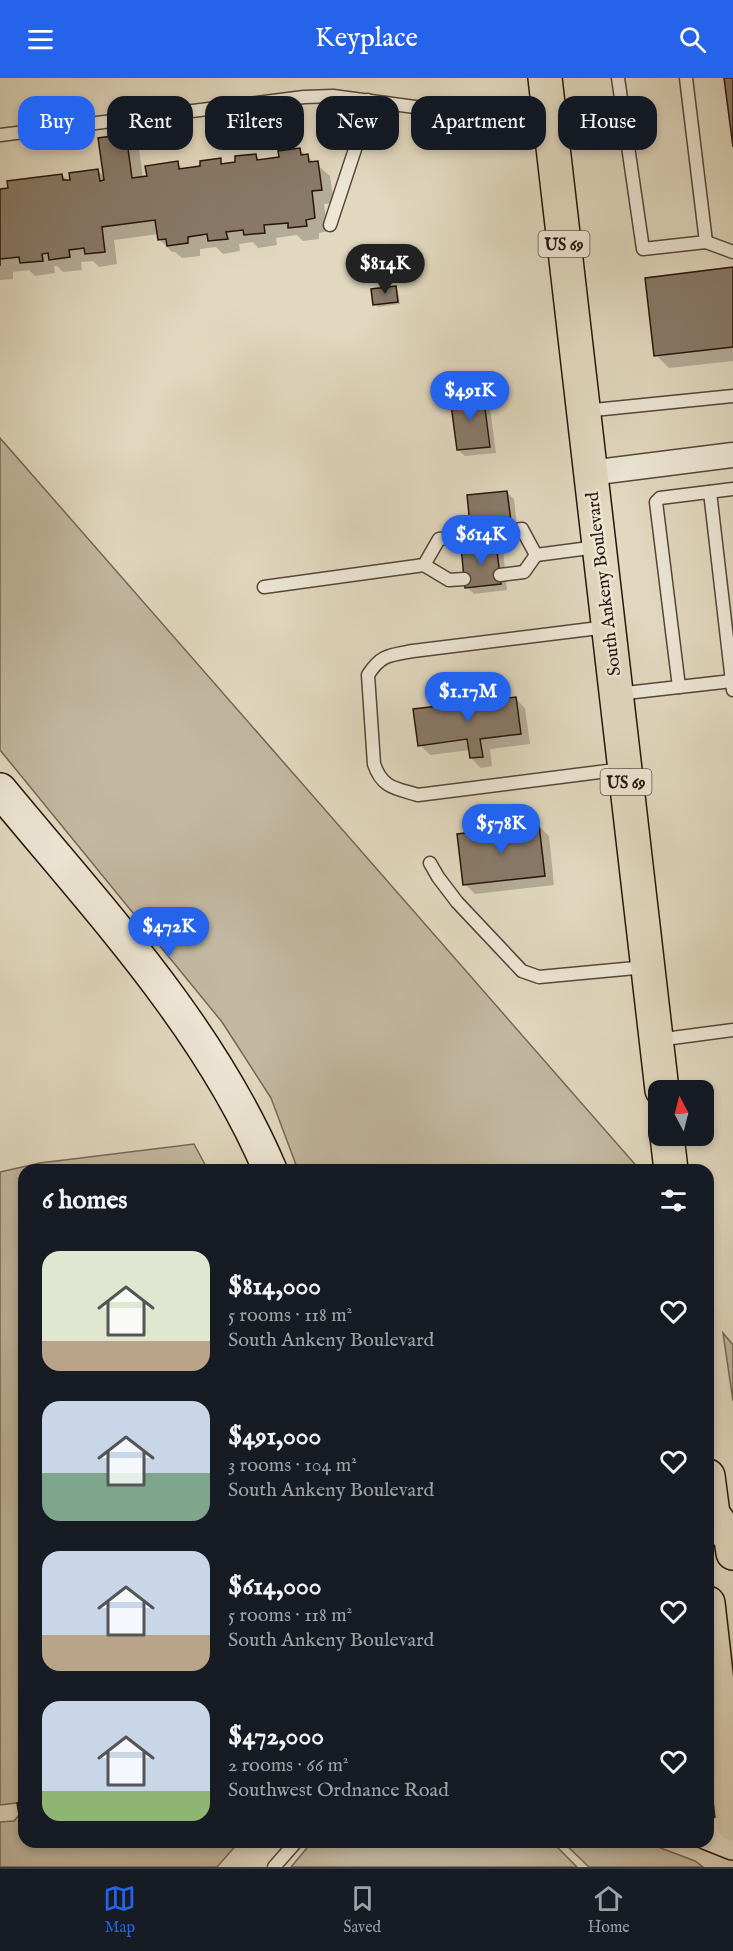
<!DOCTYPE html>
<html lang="en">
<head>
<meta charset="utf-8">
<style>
	body { margin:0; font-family:"IM FELL English",serif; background:#242831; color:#f1f3f6; height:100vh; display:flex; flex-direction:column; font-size:22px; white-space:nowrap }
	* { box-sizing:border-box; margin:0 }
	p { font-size:20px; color:#9ea1a6 }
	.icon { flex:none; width:33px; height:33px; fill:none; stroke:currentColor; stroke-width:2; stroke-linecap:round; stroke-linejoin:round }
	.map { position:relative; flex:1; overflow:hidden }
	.panel { position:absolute; left:18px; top:1086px; width:696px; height:684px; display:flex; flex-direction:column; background:#171b24; border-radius:18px; box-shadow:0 3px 9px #0003 }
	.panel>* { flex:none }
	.hud { position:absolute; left:18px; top:18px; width:698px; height:54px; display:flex; gap:12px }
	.needle { width:39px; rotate:353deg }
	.fabs { position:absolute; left:648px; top:1002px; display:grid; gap:12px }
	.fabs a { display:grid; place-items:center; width:66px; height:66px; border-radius:12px; background:#171b24; box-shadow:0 3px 9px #0003; font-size:30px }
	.price { position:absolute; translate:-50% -51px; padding:0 14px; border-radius:21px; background:#2563eb; color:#fff; font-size:20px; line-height:39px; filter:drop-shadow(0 2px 3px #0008) }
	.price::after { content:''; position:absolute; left:50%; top:36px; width:18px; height:14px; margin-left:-9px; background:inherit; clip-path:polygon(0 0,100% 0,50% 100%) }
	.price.on { background:#222; color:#fff }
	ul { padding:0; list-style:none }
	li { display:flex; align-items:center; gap:18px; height:150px; padding:0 24px }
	li span { display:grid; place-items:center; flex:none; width:168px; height:120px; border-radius:18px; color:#555 }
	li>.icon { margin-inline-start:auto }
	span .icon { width:72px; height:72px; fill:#fffc; stroke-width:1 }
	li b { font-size:26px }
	h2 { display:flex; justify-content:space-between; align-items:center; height:72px; padding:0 24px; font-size:26px }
	.tag { padding:0 21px; border-radius:18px; background:#171b24; box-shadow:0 3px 9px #0003; font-size:21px; line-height:54px }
	.tag.on { background:#2563eb; color:#fff }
	header { display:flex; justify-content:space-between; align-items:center; height:78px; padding:0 24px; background:#2563eb; color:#fff; font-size:27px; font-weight:600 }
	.tab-bar { display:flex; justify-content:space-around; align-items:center; height:84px; border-top:2px solid #363941; background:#171b24; font-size:16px; color:#9ea1a6 }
	.tab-bar a { display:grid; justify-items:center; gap:3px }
	.tab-bar .on { color:#2563eb }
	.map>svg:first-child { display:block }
	.green { fill:#c2b7a0; stroke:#766656; stroke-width:1.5 }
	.shadow { fill:#0003 }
	.building { fill:#897a69; stroke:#29140b; stroke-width:1.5 }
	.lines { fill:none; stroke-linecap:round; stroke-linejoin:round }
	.lane-casing { stroke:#574538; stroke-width:15 }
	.street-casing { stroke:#574538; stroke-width:27 }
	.secondary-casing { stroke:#29140b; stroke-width:36 }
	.primary-casing { stroke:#29140b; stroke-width:36 }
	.lane { stroke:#ece6d5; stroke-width:12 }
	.street { stroke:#ece6d5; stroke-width:24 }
	.secondary { stroke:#ece6d5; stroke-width:33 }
	.primary { stroke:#e1d8bf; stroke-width:33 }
	.labels { text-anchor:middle; stroke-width:5; stroke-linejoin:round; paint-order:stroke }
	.shield { fill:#ece6d5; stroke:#645348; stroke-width:1.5 }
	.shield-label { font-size:16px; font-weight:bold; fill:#29140b }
	.street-label { font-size:18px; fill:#29140b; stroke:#ece6d5 }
</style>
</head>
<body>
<header><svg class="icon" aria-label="menu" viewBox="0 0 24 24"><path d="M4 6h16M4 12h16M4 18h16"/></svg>Keyplace<svg class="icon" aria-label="search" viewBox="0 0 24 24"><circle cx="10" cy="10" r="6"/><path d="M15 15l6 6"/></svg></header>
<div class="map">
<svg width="733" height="1789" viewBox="0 0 733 1789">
	<rect width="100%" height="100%" fill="#e1d8bf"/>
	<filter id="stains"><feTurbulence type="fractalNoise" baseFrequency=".00333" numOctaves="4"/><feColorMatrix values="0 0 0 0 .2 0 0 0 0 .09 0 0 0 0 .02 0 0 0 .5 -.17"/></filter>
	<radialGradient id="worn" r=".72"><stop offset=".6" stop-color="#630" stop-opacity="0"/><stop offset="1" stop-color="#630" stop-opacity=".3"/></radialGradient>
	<g class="green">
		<path d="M 0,360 L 640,1092 L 298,1092 L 271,1020 L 222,944 L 0,672 Z"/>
		<path d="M 194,1066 L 208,1092 L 24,1092 L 24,1724 L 0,1727 L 0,1094 L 40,1085 Z"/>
		<path d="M 723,1255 L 733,1267 L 733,1323 Z"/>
		<path d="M 24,1736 L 24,1764 L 239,1764 L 217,1789 L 0,1789 L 0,1744 L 14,1743 L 19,1737 Z"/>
		<path d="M 312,1764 L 552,1764 L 577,1789 L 291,1789 Z"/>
		<path d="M 563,1764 L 645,1764 L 695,1783 L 703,1789 L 589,1789 Z"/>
	</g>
	<g class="shadow">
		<path d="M 126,58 L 139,71 L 143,100 L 177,85 L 184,92 L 202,90 L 220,82 L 225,87 L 237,85 L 255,77 L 261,83 L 281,80 L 300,72 L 330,98 L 334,125 L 324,126 L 328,153 L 319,155 L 319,161 L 303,163 L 297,157 L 276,160 L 277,167 L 258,170 L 253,164 L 239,166 L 240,173 L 223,176 L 216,169 L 200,171 L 200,178 L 182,180 L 175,174 L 172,174 L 159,161 L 159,156 L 114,162 L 117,186 L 99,189 L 93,183 L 81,184 L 82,192 L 63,194 L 57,188 L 54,188 L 55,195 L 35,198 L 29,192 L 13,194 L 13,201 L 0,202 L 0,112 L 62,97 L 68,103 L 98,93 L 105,100 Z"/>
		<path d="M 733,191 L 733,283 L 669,290 L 656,277 Z"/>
		<path d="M 395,210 L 398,213 L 400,226 L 378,229 L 375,226 Z"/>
		<path d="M 483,316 L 489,323 L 496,375 L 465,378 L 458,372 Z"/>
		<path d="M 507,415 L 514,421 L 517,449 L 478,453 L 472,446 Z"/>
		<path d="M 496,467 L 503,473 L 507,512 L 474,516 L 467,509 Z"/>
		<path d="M 515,620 L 525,630 L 530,666 L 490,671 L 492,688 L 481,690 L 471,680 L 470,672 L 430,677 L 420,667 Z"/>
		<path d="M 539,748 L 549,758 L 554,807 L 475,816 L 465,806 Z"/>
	</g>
	<g class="building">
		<path d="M 724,0 L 733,0 L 733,69 Z"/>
		<path d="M 126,56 L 132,100 L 147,98 L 145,88 L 178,83 L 179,91 L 200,88 L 200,83 L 221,80 L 221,86 L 235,84 L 235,78 L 256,76 L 257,82 L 279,79 L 278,73 L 300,70 L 301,77 L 308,76 L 309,84 L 318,83 L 322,112 L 312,113 L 315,140 L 306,142 L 307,148 L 288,150 L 288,145 L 264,147 L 265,155 L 244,157 L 243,152 L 226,154 L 228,161 L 208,163 L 207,156 L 188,159 L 188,165 L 167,168 L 166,161 L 158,162 L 155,142 L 102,149 L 105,174 L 85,176 L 84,170 L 69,172 L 70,179 L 49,182 L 48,175 L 42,176 L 43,183 L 20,185 L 19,179 L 0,181 L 0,188 L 0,111 L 8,110 L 7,103 L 62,96 L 63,102 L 70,102 L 69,95 L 98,91 L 100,103 L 104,102 L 98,60 Z"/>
		<path d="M 733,189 L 733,269 L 654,278 L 645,200 Z"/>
		<path d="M 396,208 L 398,224 L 373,227 L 371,211 Z"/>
		<path d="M 483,315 L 490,369 L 457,372 L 450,319 Z"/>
		<path d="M 507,413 L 511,443 L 470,447 L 467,417 Z"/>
		<path d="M 496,465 L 501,506 L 465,510 L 461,469 Z"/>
		<path d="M 516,619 L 521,656 L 480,661 L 483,679 L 470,680 L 467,661 L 418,668 L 413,631 Z"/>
		<path d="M 539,747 L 545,798 L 463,807 L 457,756 Z"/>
		<path d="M 24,1724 L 24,1736 L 19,1737 L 17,1725 Z"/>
	</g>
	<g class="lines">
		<g class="lane-casing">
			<g id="lane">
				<path d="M 618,0 L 643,171 L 706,164 L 686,0"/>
				<path d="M 0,57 L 304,19 L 333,18 L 445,33 L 509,30 L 549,35 L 621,25"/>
				<path d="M 330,147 L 360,56 L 368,22"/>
				<path d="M 706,164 L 733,174"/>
				<path d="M 584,333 L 733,318"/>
				<path d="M 710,414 L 733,612"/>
				<path d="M 424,487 L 449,502 L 464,501"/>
				<path d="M 500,497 L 524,494 L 536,477"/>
				<path d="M 264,509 L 424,487 L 439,461 L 522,451 L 536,477 L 597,469"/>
				<path d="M 607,549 L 413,573 C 391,577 381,576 368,597 L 374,686 C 382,710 395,710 418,717 L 623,691"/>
				<path d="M 679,609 L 656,424 L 660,420 L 733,411"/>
				<path d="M 617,616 L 732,603"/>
				<path d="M 430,785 L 438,799 L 457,824 L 522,893 L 539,899 L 646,889"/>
				<path d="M 657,962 L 733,952"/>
				<path d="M 274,1789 L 296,1764"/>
			</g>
		</g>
		<g class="street-casing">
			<path id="street" d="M 590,395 L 733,377"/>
		</g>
		<g class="secondary-casing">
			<g id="secondary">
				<path d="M 0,712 C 98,831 209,948 270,1092"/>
				<path d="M 708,1755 L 733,1765"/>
			</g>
		</g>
		<g class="primary-casing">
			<g id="primary">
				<path d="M 545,0 L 662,1012"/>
				<path d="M 667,1058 L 671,1092"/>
				<path d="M 708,1398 L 713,1436 L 708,1450"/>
				<path d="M 713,1436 L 731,1461 L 733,1475"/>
				<path d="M 708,1525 L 733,1746"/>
			</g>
		</g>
		<use href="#lane" class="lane"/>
		<use href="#street" class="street"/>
		<use href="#secondary" class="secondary"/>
		<use href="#primary" class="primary"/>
	</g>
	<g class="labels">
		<g class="shield">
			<rect x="538.5" y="153" width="51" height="26" rx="4.5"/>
			<rect x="600.5" y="691" width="51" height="26" rx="4.5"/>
		</g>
		<g class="shield-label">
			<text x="564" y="172">US 69</text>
			<text x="626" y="710">US 69</text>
		</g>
		<g class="street-label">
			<text transform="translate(603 506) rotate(-97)" y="6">South Ankeny Boulevard</text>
		</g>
	</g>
	<rect width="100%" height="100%" filter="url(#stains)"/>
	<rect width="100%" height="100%" fill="url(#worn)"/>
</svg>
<div class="fabs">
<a><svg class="needle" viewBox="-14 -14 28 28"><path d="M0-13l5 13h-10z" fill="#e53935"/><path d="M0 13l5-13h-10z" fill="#9ea1a6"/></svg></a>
</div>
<b class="price on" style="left:385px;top:217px">$814K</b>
<b class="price" style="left:470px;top:344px">$491K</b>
<b class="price" style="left:481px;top:488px">$614K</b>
<b class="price" style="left:468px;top:645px">$1.17M</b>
<b class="price" style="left:501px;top:777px">$578K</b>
<b class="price" style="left:169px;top:880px">$472K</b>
<div class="hud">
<a class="tag on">Buy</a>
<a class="tag">Rent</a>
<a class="tag">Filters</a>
<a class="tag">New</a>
<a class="tag">Apartment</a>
<a class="tag">House</a>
</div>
<section class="panel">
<h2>6 homes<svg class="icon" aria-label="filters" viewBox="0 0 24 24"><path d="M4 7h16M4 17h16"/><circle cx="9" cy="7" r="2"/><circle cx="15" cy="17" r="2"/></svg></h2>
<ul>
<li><span style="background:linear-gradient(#dfe7d0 75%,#b9a48a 0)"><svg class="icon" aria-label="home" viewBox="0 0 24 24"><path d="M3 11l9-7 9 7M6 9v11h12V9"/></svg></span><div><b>$814,000</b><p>5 rooms · 118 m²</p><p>South Ankeny Boulevard</p></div><svg class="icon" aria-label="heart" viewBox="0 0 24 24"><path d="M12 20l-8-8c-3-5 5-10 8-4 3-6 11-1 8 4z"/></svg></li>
<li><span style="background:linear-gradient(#c9d6e8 60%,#7fa58c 0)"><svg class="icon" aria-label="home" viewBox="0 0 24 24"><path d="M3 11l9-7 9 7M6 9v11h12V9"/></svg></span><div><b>$491,000</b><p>3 rooms · 104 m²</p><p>South Ankeny Boulevard</p></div><svg class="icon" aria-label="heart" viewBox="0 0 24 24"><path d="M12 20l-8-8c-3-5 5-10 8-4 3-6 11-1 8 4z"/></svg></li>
<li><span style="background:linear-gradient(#c9d6e8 70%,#b9a48a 0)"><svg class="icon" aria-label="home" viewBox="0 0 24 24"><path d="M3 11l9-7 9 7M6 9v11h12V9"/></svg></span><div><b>$614,000</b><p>5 rooms · 118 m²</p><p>South Ankeny Boulevard</p></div><svg class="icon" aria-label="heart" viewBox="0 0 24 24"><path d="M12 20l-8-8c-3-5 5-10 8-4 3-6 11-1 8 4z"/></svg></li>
<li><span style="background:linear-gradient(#c9d6e8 75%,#8fb573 0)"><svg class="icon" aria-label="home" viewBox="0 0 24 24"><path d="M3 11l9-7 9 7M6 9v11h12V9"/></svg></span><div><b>$472,000</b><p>2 rooms · 66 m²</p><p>Southwest Ordnance Road</p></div><svg class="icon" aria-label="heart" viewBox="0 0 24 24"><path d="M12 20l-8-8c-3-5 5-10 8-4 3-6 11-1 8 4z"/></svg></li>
</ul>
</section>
</div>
<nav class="tab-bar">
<a class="on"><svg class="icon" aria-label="map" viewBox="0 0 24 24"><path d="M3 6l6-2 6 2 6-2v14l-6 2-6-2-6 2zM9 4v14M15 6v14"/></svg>Map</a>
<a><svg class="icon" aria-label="saved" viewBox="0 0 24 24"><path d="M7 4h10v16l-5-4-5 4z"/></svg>Saved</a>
<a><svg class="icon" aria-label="home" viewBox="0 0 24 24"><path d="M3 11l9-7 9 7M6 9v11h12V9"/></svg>Home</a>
</nav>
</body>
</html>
